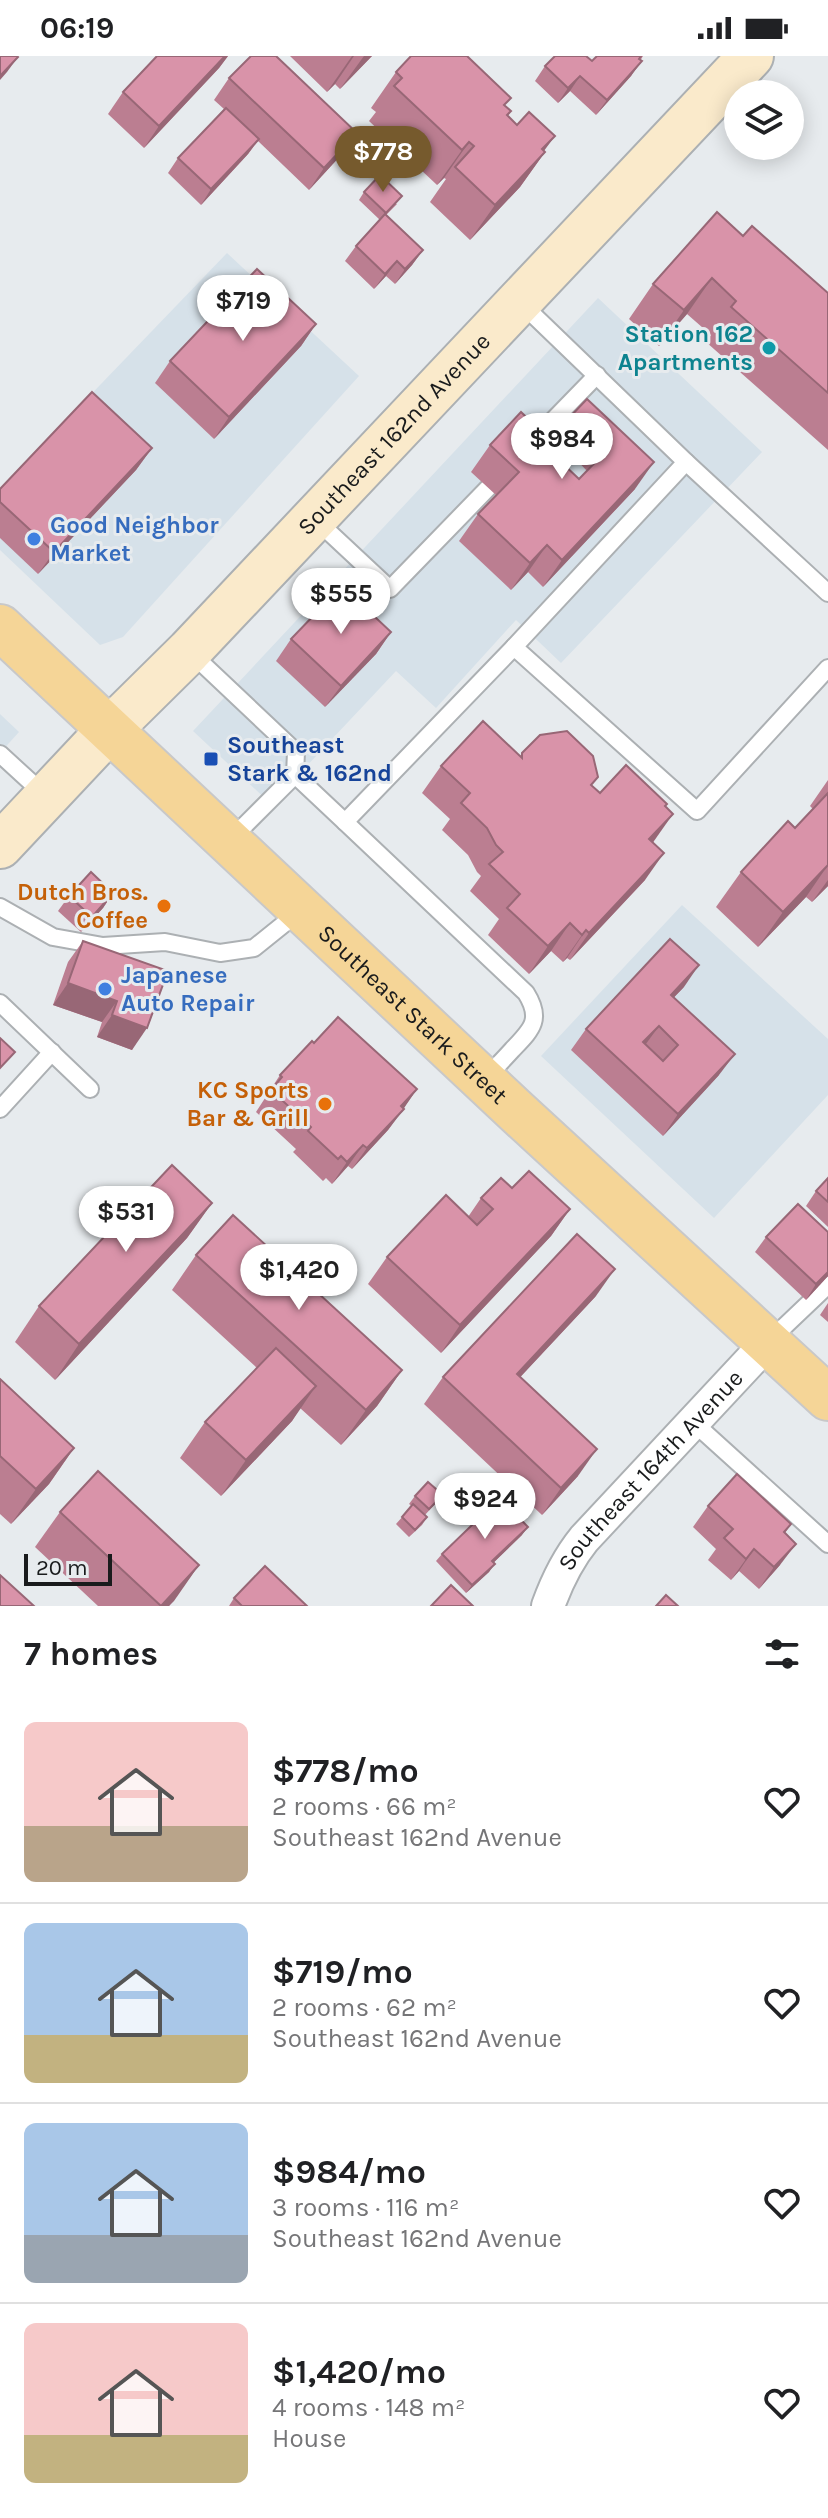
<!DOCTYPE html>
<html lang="en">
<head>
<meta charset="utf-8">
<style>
	body { margin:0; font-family:Karla,sans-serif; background:#f6f6f6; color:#202124; height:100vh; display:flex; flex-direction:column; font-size:30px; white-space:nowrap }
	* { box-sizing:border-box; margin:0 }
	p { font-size:26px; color:#757577 }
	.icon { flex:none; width:44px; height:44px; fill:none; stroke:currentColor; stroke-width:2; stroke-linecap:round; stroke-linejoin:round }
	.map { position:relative; height:1550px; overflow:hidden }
	.side { display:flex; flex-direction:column; background:#fff; flex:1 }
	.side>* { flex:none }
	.buttons { position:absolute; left:724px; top:24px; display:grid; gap:16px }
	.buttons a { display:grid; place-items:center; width:80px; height:80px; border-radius:50%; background:#fff; box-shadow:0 4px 20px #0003; font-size:40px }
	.scale { position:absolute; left:24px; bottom:20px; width:88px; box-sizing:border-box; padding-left:8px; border:4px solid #191b1c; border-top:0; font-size:22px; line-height:28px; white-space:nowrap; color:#191b1c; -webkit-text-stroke:6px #e7ebee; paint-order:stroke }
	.price { position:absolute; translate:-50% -68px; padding:0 18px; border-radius:28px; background:#fff; color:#222; font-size:26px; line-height:52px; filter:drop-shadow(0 2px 4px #0008) }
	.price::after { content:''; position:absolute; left:50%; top:48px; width:24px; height:18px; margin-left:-12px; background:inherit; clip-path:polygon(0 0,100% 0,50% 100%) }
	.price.selected { background:#765a2d; color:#fff }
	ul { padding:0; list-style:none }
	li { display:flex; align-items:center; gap:24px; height:200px; padding:0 24px }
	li+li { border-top:2px solid #e0e0e0 }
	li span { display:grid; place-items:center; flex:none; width:224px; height:160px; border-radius:12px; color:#555 }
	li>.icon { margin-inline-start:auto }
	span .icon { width:96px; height:96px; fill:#fffc; stroke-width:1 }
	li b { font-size:34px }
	h2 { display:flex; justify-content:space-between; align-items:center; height:96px; padding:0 24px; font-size:34px }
	.status { display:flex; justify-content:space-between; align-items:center; height:56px; padding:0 40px; background:#fff; direction:ltr }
	.status svg { height:22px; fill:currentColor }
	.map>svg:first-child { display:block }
	.built { fill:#d6e1e9 }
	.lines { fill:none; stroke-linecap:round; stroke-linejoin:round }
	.service-casing { stroke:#acb0b3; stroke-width:20 }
	.minor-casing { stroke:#acb0b3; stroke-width:36 }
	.secondary-casing { stroke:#acb0b3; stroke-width:48 }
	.primary-casing { stroke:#c8c8c9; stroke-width:48 }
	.service { stroke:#fff; stroke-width:16 }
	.minor { stroke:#fff; stroke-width:32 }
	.secondary { stroke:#faeacb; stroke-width:44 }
	.primary { stroke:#f5d597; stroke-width:44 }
	.wall { fill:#bb7e91; fill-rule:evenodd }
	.shaded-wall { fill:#986776 }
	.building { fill:#d993a9; stroke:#986776; stroke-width:2; fill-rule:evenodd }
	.culture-dot { fill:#0f9aa8; stroke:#e7ebee; stroke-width:3 }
	.shop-dot { fill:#3f7fe0; stroke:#e7ebee; stroke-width:3 }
	.transit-dot { fill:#1a4fb4; stroke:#e7ebee; stroke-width:3 }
	.food-dot { fill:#e8710a; stroke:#e7ebee; stroke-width:3 }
	.labels { text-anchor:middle; stroke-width:6; stroke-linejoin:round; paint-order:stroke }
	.culture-label { font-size:24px; font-weight:bold; fill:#0d838f; stroke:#e7ebee; text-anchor:end }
	.street-label { font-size:24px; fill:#191b1c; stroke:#e7ebee }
	.shop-label { font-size:24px; font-weight:bold; fill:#366cbe; stroke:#e7ebee; text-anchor:start }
	.transit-label { font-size:24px; font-weight:bold; fill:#164399; stroke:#e7ebee; text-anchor:start }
	.food-label { font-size:24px; font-weight:bold; fill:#c56008; stroke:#e7ebee; text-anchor:end }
</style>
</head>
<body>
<div class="status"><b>06:19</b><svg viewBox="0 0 49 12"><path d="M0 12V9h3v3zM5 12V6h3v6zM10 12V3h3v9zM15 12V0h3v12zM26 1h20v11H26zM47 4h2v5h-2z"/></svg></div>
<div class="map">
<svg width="828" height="1550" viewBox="0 0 828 1550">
	<rect width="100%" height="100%" fill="#e7ebee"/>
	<g class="built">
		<path d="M 227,197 L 359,320 L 123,581 L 100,589 L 0,494 L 0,433 Z"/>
		<path d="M 598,242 L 762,396 L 561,607 L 516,564 L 436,652 L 396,615 L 271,748 L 193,675 Z"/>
		<path d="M 0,658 L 19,676 L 0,697 Z"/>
		<path d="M 682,849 L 828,983 L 828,1039 L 714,1162 L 541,1000 Z"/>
	</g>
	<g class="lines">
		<g class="service-casing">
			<g id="service">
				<path d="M 521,247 L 686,406 L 828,537"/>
				<path d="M 528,390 L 597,319"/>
				<path d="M 315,463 L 390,533 L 488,432"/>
				<path d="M 514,591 L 686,406"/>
				<path d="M 190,596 L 296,696 L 295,719"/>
				<path d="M 0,698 L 46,740"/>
				<path d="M 345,766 L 526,937 C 543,964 531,974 512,994 C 503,1004 494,1013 485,1023"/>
				<path d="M 231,783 L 295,719 L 345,766 L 514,591 L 697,755 L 828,612"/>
				<path d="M 0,851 L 53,881 L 103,890 L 165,886 L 220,897 L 254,892 L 300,855"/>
				<path d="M 0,947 L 90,1033"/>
				<path d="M 0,1053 L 52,996"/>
				<path d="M 768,1286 L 828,1229"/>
				<path d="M 693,1366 L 828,1488"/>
			</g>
		</g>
		<g class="minor-casing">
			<g id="minor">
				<path id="s1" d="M 548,1550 C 557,1525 567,1504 584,1483 L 767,1287"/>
			</g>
		</g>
		<g class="secondary-casing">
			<g id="secondary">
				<path id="s2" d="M 0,790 L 109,674 L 189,595 L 751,0"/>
			</g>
		</g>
		<g class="primary-casing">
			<g id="primary">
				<path id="s3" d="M 0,571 L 517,1056 L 828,1342"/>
			</g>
		</g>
		<use href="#service" class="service"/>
		<use href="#minor" class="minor"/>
		<use href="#secondary" class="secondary"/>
		<use href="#primary" class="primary"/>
	</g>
	<g class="wall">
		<path d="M 157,0 L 228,0 L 219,12 L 144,92 L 108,58 L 123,36 Z"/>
		<path d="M 290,0 L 372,0 L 340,33 L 335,28 L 327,36 Z"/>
		<path d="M 597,0 L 643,0 L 631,20 L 596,59 L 570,35 L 558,47 L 535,25 L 545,10 L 592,5 Z"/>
		<path d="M 396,16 L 505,50 L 511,55 L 508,60 L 545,96 L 520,131 L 470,184 L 430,146 L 446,123 L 444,122 L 437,129 L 369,65 L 376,56 L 371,52 Z"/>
		<path d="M 229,22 L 357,77 L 342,98 L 309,134 L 258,85 L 248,98 L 201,149 L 168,117 L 178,102 L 224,53 L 214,44 Z"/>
		<path d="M 364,136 L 397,148 L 386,159 L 423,194 L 412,209 L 395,228 L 386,220 L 374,233 L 345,205 L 356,190 L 380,164 L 359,144 Z"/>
		<path d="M 743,180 L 828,237 L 828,394 L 706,286 L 711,279 L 687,258 L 659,290 L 629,263 L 653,228 Z"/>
		<path d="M 316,268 L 301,290 L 214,383 L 155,327 L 170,305 Z"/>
		<path d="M 587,343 L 635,433 L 543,531 L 528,516 L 511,534 L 459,485 L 478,458 L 496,439 L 471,416 L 490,389 L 549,383 ZM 572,399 L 587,415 L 579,423 L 563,408 Z"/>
		<path d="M 152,392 L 136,414 L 38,518 L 0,482 L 0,433 Z"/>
		<path d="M 391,576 L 376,598 L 325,651 L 276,605 L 291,583 Z"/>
		<path d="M 522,697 L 592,730 L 600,737 L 665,750 L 653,787 L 645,824 L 570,904 L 567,902 L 563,906 L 551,895 L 529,918 L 488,879 L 499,863 L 470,835 L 481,820 L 477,816 L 468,799 L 442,774 L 450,763 L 422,737 L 441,710 L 520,700 Z"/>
		<path d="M 828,724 L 828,830 L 812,846 L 806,841 L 758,891 L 716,851 L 741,816 L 795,772 L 813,753 L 810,750 Z"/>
		<path d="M 113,837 L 103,852 L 81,876 L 58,855 L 69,840 Z"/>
		<path d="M 83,885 L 168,915 L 132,994 L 97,981 L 102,966 L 53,949 L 68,906 Z"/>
		<path d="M 684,931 L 674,941 L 719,1019 L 663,1080 L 571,994 L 586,973 Z"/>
		<path d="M 314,987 L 417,1033 L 388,1074 L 352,1113 L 348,1110 L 332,1128 L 326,1122 L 323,1125 L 293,1096 L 296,1093 L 256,1056 L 280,1019 Z"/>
		<path d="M 828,1122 L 828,1171 L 806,1150 L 816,1135 Z"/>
		<path d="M 512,1132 L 570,1153 L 551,1180 L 441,1297 L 368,1228 L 387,1201 L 468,1161 L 481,1142 Z"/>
		<path d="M 212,1147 L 187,1182 L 55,1324 L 15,1286 L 39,1250 Z"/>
		<path d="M 828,1176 L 828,1220 L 806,1244 L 755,1196 L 766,1181 Z"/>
		<path d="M 196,1199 L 402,1314 L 377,1350 L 341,1389 L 300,1352 L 292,1365 L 221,1440 L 180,1402 L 205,1366 L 257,1312 L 172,1234 Z"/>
		<path d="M 596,1240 L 520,1321 L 578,1420 L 542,1459 L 424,1348 L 443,1321 Z"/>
		<path d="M 828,1247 L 828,1266 L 820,1259 Z"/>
		<path d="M 0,1323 L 74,1392 L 49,1428 L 11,1468 L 0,1458 Z"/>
		<path d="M 443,1439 L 425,1459 L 427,1461 L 422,1469 L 409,1481 L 396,1468 L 412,1450 L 409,1448 L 415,1440 Z"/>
		<path d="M 708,1450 L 791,1468 L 785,1477 L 780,1509 L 759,1533 L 739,1515 L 731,1524 L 708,1504 L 716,1493 L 693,1471 Z"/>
		<path d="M 60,1456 L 199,1509 L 169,1550 L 98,1550 L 35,1491 Z"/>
		<path d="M 522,1479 L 494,1506 L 489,1516 L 466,1537 L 436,1505 L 442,1498 Z"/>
		<path d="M 234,1542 L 307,1550 L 229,1550 Z"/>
	</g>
	<g class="shaded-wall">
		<path d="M 225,0 L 228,0 L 219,12 L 144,92 L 159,70 Z"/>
		<path d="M 352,0 L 354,0 L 335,28 L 327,36 Z"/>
		<path d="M 364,0 L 372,0 L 340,33 Z"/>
		<path d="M 18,1 L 7,16 L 0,24 L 0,20 Z"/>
		<path d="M 642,5 L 631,20 L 596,59 L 607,44 Z"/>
		<path d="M 580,20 L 570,35 L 558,47 L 568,32 Z"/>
		<path d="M 357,77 L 342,98 L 309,134 L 324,112 Z"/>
		<path d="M 555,80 L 538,103 L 545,96 L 520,131 L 470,184 L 495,149 L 542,93 Z"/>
		<path d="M 259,83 L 248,98 L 201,149 L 211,133 Z"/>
		<path d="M 469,86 L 444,122 L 437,129 L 462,94 Z"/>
		<path d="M 423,194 L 412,209 L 395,228 L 405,213 Z"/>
		<path d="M 397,205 L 386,220 L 374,233 L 385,218 Z"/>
		<path d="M 712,222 L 687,258 L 659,290 L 684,254 Z"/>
		<path d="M 316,268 L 301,290 L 214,383 L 229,361 Z"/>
		<path d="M 591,372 L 572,399 L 541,432 L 560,405 Z"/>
		<path d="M 152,392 L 136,414 L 38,518 L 54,496 Z"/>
		<path d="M 654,406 L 635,433 L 543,531 L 562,504 Z"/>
		<path d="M 547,489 L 528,516 L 511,534 L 530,507 Z"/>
		<path d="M 391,576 L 376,598 L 325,651 L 341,630 Z"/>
		<path d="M 673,758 L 654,785 L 630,811 L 649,783 Z"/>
		<path d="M 664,797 L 645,824 L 570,904 L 589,877 Z"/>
		<path d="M 828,809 L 806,841 L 758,891 L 783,856 Z"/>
		<path d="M 828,824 L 828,830 L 812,846 Z"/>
		<path d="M 113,837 L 103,852 L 81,876 L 92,861 Z"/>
		<path d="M 570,867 L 551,895 L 529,918 L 548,890 Z"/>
		<path d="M 586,874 L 567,902 L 563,906 L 582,879 Z"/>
		<path d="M 699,909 L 684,931 L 656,960 L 671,939 Z"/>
		<path d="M 68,927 L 117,945 L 102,966 L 53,949 Z"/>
		<path d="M 112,959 L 147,972 L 132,994 L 97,981 Z"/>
		<path d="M 659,970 L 643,992 L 643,986 Z"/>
		<path d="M 735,998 L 719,1019 L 663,1080 L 678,1058 Z"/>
		<path d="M 417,1033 L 402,1055 L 401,1050 Z"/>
		<path d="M 404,1053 L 388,1074 L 352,1113 L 367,1092 Z"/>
		<path d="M 363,1089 L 348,1110 L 332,1128 L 347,1106 Z"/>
		<path d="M 212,1147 L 187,1182 L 55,1324 L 79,1288 Z"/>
		<path d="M 570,1153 L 551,1180 L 441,1297 L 460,1269 Z"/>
		<path d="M 615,1213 L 596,1240 L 498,1345 L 517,1318 Z"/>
		<path d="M 828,1216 L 828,1220 L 806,1244 L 816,1228 Z"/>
		<path d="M 402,1314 L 377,1350 L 341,1389 L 366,1354 Z"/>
		<path d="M 316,1330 L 292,1365 L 221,1440 L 246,1404 Z"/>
		<path d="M 74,1392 L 49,1428 L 11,1468 L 36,1433 Z"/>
		<path d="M 597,1393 L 578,1420 L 542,1459 L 561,1432 Z"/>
		<path d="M 528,1471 L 522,1479 L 487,1513 L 492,1505 Z"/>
		<path d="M 796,1488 L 780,1509 L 759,1533 L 774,1511 Z"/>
		<path d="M 754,1493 L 739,1515 L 731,1524 L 746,1503 Z"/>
		<path d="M 495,1508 L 489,1516 L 466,1537 L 472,1529 Z"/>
		<path d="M 199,1509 L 174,1545 L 169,1550 L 161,1550 Z"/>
	</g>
	<g class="building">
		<path d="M 0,0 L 17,0 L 18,1 L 0,20 Z"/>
		<path d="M 157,0 L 225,0 L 159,70 L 123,36 Z"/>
		<path d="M 251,0 L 276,0 L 357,77 L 324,112 L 229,22 Z"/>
		<path d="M 411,0 L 467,0 L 511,42 L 504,49 L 511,55 L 507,59 L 517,69 L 529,56 L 555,80 L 542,93 L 545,96 L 495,149 L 455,111 L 474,90 L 469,86 L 462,94 L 394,30 L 402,22 L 396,16 Z"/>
		<path d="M 555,0 L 586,0 L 592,5 L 597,0 L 641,0 L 639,3 L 642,5 L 607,44 L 580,20 L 568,32 L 545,10 Z"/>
		<path d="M 226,52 L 259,83 L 211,133 L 178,102 Z"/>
		<path d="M 380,119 L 402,140 L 386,157 L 364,136 Z"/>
		<path d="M 717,156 L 743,180 L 752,170 L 828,237 L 828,337 L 731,251 L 736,245 L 712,222 L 684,254 L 653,228 Z"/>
		<path d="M 385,158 L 423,194 L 405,213 L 397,205 L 385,218 L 356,190 Z"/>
		<path d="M 257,213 L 316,268 L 229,361 L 170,305 Z"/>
		<path d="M 92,336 L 152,392 L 54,496 L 0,446 L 0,433 Z"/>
		<path d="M 587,343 L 654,406 L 562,504 L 547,489 L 530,507 L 478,458 L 519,416 L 490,389 L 521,356 L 549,383 ZM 591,372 L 610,391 L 579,423 L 560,405 Z"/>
		<path d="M 342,530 L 391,576 L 341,630 L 291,583 Z"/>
		<path d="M 483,665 L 522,702 L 522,697 L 540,679 L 567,675 L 593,700 L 598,721 L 591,729 L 600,737 L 626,709 L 667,748 L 665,750 L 673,758 L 649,783 L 664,797 L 589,877 L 586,874 L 582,879 L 570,867 L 548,890 L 507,852 L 520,838 L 489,808 L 503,796 L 496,789 L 487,772 L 461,747 L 470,737 L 441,710 Z"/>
		<path d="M 828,737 L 828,809 L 783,856 L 741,816 L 788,765 L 795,772 Z"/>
		<path d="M 91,816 L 113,837 L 92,861 L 69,840 Z"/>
		<path d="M 670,883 L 699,909 L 671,939 L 735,998 L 678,1058 L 586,973 ZM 659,970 L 678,989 L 663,1005 L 643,986 Z"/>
		<path d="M 83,885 L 168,915 L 147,972 L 112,959 L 117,945 L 68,927 Z"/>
		<path d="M 338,961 L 417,1033 L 401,1050 L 404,1053 L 367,1092 L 363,1089 L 347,1106 L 341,1100 L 338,1103 L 308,1075 L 311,1071 L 271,1034 L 282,1021 L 280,1019 L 312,985 L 314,987 Z"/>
		<path d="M 0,982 L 15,996 L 0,1012 Z"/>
		<path d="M 172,1109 L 212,1147 L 79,1288 L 39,1250 Z"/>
		<path d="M 529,1115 L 570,1153 L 460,1269 L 387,1201 L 446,1139 L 477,1169 L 493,1153 L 481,1142 L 501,1122 L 512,1132 Z"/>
		<path d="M 828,1122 L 828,1146 L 816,1135 Z"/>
		<path d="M 798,1148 L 828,1176 L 828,1216 L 816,1228 L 766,1181 Z"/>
		<path d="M 233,1159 L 402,1314 L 366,1354 L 196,1199 Z"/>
		<path d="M 577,1178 L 615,1213 L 517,1318 L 597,1393 L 561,1432 L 443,1321 Z"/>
		<path d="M 276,1292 L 316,1330 L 246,1404 L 205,1366 Z"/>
		<path d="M 0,1323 L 74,1392 L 36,1433 L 0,1400 Z"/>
		<path d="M 98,1415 L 199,1509 L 161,1550 L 60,1456 Z"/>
		<path d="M 737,1418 L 791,1468 L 784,1476 L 796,1488 L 774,1511 L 754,1493 L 746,1503 L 724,1482 L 733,1473 L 708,1450 Z"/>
		<path d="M 428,1426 L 443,1439 L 429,1453 L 415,1440 Z"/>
		<path d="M 500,1442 L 528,1471 L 492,1505 L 495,1508 L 472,1529 L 442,1498 Z"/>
		<path d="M 413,1448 L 427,1461 L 415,1474 L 402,1461 Z"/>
		<path d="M 265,1510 L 307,1550 L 242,1550 L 234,1542 Z"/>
		<path d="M 0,1519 L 34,1550 L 0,1550 Z"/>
		<path d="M 451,1529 L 473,1550 L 431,1550 Z"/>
		<path d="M 666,1539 L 678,1550 L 656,1550 Z"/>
	</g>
	<circle class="culture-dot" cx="769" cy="292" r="8"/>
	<g class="shop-dot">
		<circle cx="34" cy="483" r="8"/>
		<circle cx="105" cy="933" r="8"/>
	</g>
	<rect class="transit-dot" x="203" y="695" width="16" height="16" rx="4"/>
	<g class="food-dot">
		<circle cx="164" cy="850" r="8"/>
		<circle cx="325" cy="1048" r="8"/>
	</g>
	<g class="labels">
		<g class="culture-label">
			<text x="753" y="286">Station 162<tspan x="753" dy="28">Apartments</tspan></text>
		</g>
		<g class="street-label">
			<text dy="8" stroke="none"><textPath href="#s2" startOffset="570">Southeast 162nd Avenue</textPath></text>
			<text dy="8" stroke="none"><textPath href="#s3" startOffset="566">Southeast Stark Street</textPath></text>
			<text dy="8" stroke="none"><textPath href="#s1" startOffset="172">Southeast 164th Avenue</textPath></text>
		</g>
		<g class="shop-label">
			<text x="50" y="477">Good Neighbor<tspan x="50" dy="28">Market</tspan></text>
			<text x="121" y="927">Japanese<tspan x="121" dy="28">Auto Repair</tspan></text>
		</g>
		<g class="transit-label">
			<text x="227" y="697">Southeast<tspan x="227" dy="28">Stark &amp; 162nd</tspan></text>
		</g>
		<g class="food-label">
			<text x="148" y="844">Dutch Bros.<tspan x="148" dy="28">Coffee</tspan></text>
			<text x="309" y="1042">KC Sports<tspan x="309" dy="28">Bar &amp; Grill</tspan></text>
		</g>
	</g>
</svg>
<div class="buttons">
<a><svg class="icon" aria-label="layers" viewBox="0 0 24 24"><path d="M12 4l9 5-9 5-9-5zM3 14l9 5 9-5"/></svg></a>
</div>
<div class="scale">20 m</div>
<b class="price selected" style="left:383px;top:138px">$778</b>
<b class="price" style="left:243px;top:287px">$719</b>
<b class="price" style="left:562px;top:425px">$984</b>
<b class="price" style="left:341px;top:580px">$555</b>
<b class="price" style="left:126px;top:1198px">$531</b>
<b class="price" style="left:299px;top:1256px">$1,420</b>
<b class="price" style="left:485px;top:1485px">$924</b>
</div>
<section class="side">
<h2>7 homes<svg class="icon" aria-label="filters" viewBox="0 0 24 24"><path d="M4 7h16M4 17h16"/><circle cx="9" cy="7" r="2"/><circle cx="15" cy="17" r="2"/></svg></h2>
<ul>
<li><span style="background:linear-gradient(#f6c9c9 65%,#b9a48a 0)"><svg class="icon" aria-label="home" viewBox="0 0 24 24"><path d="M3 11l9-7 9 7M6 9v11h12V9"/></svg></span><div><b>$778/mo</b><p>2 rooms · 66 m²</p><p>Southeast 162nd Avenue</p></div><svg class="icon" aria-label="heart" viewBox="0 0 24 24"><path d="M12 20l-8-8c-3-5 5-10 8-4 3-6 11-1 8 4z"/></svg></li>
<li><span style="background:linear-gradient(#a9c7e8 70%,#c2b280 0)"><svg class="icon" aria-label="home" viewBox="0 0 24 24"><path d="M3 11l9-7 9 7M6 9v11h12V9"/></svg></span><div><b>$719/mo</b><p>2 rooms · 62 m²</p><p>Southeast 162nd Avenue</p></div><svg class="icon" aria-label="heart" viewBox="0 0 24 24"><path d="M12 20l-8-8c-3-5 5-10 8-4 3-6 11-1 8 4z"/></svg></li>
<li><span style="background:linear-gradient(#a9c7e8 70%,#9aa5b1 0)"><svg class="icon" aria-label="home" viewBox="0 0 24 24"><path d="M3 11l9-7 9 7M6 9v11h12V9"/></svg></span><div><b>$984/mo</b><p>3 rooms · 116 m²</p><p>Southeast 162nd Avenue</p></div><svg class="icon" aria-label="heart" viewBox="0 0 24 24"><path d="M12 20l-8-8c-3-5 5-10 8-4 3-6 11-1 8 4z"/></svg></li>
<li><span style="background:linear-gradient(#f6c9c9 70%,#c2b280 0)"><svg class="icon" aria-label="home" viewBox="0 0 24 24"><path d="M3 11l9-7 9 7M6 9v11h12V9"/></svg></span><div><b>$1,420/mo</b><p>4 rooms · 148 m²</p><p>House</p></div><svg class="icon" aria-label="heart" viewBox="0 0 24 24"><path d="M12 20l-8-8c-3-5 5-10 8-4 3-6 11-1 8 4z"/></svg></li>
</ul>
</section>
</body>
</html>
